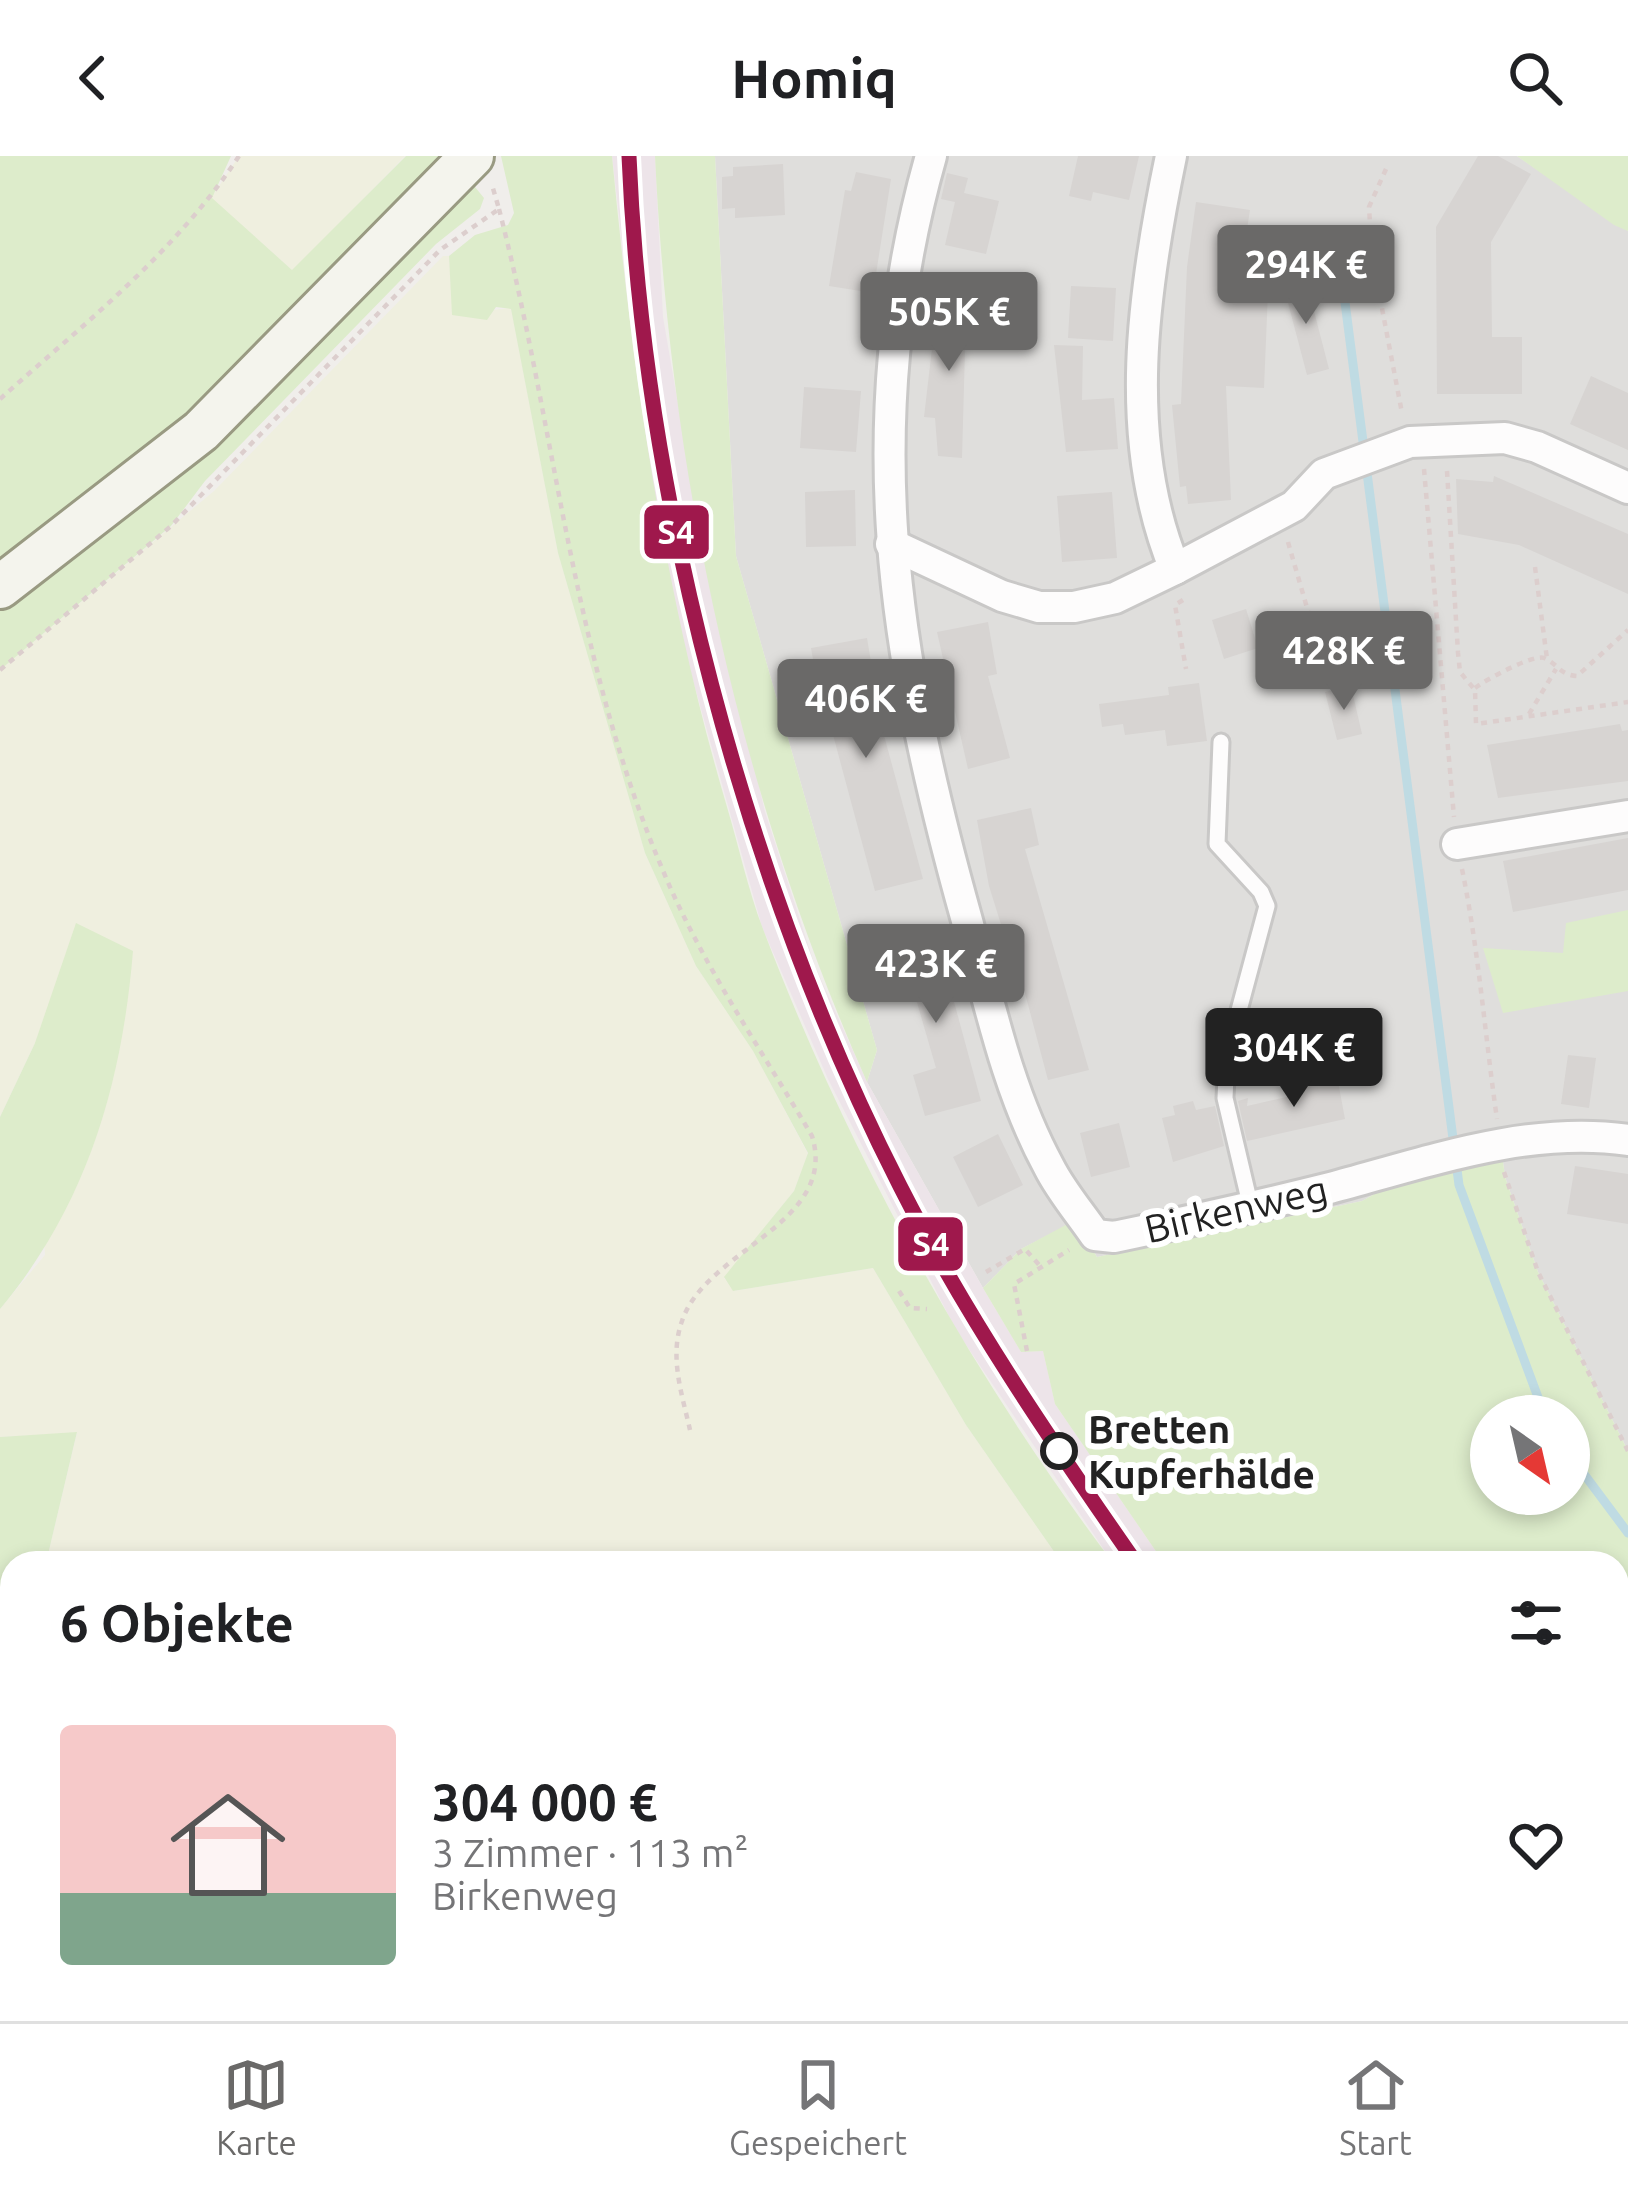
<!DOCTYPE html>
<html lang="de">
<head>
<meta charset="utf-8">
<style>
	body { margin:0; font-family:Ubuntu,sans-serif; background:#f6f6f6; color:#202124; height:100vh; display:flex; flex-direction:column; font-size:45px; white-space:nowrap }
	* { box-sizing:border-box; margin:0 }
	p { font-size:39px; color:#757577 }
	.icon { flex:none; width:66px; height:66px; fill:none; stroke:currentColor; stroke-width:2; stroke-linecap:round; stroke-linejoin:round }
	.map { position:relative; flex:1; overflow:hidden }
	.side { position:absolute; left:0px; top:1395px; width:1629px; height:471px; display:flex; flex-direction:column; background:#fff; border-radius:36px 36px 0 0; box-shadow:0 6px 18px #0003 }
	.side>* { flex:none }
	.needle { width:78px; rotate:146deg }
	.buttons { position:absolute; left:1470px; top:1239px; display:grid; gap:24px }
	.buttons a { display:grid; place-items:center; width:120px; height:120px; border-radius:50%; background:#fff; box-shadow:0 6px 18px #0003; font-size:60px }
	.price { position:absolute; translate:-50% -102px; padding:0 27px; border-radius:12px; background:#6a6968; color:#fff; font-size:39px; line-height:78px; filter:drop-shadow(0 3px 6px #0008) }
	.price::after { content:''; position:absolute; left:50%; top:72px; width:36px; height:27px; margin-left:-18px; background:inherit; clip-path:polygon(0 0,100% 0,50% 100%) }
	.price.selected { background:#222; color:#fff }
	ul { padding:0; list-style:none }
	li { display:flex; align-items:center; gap:36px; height:300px; padding:0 60px }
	li span { display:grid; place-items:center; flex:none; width:336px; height:240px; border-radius:12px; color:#555 }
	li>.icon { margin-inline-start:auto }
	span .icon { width:144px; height:144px; fill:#fffc; stroke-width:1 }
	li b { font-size:51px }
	h2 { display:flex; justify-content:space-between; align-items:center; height:144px; padding:0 60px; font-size:51px }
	header { display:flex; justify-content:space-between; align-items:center; height:156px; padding:0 60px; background:#fff; font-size:54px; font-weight:600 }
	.tabs { display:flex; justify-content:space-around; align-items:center; height:168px; border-top:3px solid #e0e0e0; background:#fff; font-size:33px; color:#757577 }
	.tabs a { display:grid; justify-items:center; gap:6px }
	.tabs .selected { color:#6a6968 }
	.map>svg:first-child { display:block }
	.residential { fill:#dfdedc }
	.industrial { fill:#ede4e9 }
	.farmland { fill:#efefdf }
	.grass { fill:#ddeccb; fill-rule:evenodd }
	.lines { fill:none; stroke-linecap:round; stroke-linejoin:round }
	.stream { stroke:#bfdbe3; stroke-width:9 }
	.building { fill:#d7d4d2 }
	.service-casing { stroke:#c9c8c7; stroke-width:21 }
	.minor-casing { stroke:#c9c8c7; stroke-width:36 }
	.secondary-casing { stroke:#999a82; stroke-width:48 }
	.path { stroke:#dccecd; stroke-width:4.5; stroke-dasharray:6 6; stroke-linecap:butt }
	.service { stroke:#fdfcfc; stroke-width:15 }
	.minor { stroke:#fdfcfc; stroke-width:30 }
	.secondary { stroke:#f4f4ed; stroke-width:42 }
	.rail-1-casing { stroke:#fff; stroke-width:24 }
	.rail-1 { stroke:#9f184c; stroke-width:15 }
	.stop-dot { fill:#fff; stroke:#222; stroke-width:6 }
	.labels { text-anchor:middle; stroke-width:12; stroke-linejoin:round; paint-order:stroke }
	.street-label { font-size:39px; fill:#222; stroke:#fff }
	.stop-label { font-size:39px; font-weight:bold; fill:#222; stroke:#fff; text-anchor:start }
	.line-badge { stroke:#fff; stroke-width:4.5 }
	.badge-label { font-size:33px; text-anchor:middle; font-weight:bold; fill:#fff }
</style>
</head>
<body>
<header><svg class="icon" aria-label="back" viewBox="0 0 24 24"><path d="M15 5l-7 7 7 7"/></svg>Homiq<svg class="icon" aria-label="search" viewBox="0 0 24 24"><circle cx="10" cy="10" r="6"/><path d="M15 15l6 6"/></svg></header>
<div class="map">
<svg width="1628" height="1865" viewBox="0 0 1628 1865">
	<rect width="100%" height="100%" fill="#f0eeeb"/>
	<path class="residential" d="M 715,0 L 1517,0 L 1628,75 L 1628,1295 L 1538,1116 L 1505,1021 L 1501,990 L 1431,1006 L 1362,1045 L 1097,1101 L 1076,1065 L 1021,1093 L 983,1132 L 867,926 L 877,894 L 736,400 Z"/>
	<path class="industrial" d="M 612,0 L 655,0 L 663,161 L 701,382 L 765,656 L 815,810 L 867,926 L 983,1132 L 1021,1196 L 1043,1195 L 1055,1248 L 1164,1407 L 1113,1407 L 956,1174 L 828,923 L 762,771 L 680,478 L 649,317 Z"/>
	<g class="farmland">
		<path d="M 239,0 L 405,0 L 293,115 L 211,42 Z"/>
		<path d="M 443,100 L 449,100 L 453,159 L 511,152 L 558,397 L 645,697 L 696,810 L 753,895 L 808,998 L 794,1035 L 724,1122 L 734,1135 L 873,1112 L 966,1269 L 1062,1407 L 46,1407 L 77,1277 L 0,1281 L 0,1153 L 45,1099 L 35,887 L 0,961 L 0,514 L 214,335 Z"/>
		<path d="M 12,1548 L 12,1854 L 983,1854 L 976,1865 L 0,1865 L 0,1598 Z"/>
	</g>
	<g class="grass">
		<path d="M 0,0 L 231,0 L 212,42 L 292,114 L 406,0 L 445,0 L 154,299 L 0,417 Z"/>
		<path d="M 501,0 L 612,0 C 633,221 664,438 727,651 C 739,691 748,734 763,773 C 848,997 969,1215 1113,1407 L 1062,1407 L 966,1269 L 873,1112 L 733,1135 L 724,1121 L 794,1035 L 808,997 L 753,895 L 696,810 L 645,697 L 558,397 L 511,153 L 496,151 L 487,164 L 452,159 L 449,100 L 475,79 L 508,69 L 514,57 Z"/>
		<path d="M 655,0 L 715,0 L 736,400 L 877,894 L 867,926 C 738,637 670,316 655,0 Z"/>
		<path d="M 1517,0 L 1628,0 L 1628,75 L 1614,69 Z"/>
		<path d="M 464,30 L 475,31 L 484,42 L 480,53 L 436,88 L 205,325 L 171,370 L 0,514 L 0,455 L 86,390 Z"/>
		<path d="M 1628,754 L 1628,835 L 1503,857 L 1483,792 L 1563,797 L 1566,767 Z"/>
		<path d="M 76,767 L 133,795 C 122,928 87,1049 0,1153 L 0,961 L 35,887 Z"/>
		<path d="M 1501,990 L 1505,1021 L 1538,1116 L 1628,1295 L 1628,1865 L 1568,1865 L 1557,1854 L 1617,1854 L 1617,1407 L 1164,1407 L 1055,1248 L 1043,1195 L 1021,1196 L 983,1132 L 1021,1093 L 1075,1064 L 1097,1101 L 1362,1045 L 1431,1006 ZM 1491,1260 L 1569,1260 L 1569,1338 L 1491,1338 Z"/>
		<path d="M 77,1276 L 46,1407 L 12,1407 L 12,1548 L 0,1598 L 0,1281 Z"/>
		<path d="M 983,1854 L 1502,1854 L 1513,1865 L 976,1865 Z"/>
	</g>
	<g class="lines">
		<g class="stream">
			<path d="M 1338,92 L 1459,1029 L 1545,1260"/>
			<path d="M 1569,1298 L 1628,1377"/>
			<path d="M 1628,1527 L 1628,1580"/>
		</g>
	</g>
	<g class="building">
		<path d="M 1078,0 L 1139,0 L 1129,44 L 1093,36 L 1091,45 L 1069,40 Z"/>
		<path d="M 1478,0 L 1498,0 L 1531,18 L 1491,86 L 1492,181 L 1522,181 L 1522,238 L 1437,238 L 1436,71 Z"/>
		<path d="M 783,8 L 785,59 L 735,62 L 735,52 L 722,53 L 722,21 L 733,20 L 733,11 Z"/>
		<path d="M 856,16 L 891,23 L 873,137 L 829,130 L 845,34 L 851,35 Z"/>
		<path d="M 947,17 L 968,22 L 964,37 L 999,45 L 986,98 L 945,89 L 955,46 L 941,43 Z"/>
		<path d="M 1196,46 L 1250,54 L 1245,86 L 1270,88 L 1264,232 L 1226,230 L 1231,344 L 1188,348 L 1186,330 L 1180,331 L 1172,249 L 1181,248 L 1187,111 Z"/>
		<path d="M 1282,124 L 1307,128 L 1329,213 L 1307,219 Z"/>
		<path d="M 1071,130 L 1116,132 L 1113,185 L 1068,182 Z"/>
		<path d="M 938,141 L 975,146 L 965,194 L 962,302 L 938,300 L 935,262 L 924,261 Z"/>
		<path d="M 1054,189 L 1083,190 L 1082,244 L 1114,242 L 1118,293 L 1066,296 Z"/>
		<path d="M 1591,220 L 1628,237 L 1628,294 L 1570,268 Z"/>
		<path d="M 804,231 L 861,235 L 856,296 L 800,292 Z"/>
		<path d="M 1494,320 L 1628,378 L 1628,438 L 1519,389 L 1458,378 L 1456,323 L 1493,326 Z"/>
		<path d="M 855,334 L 856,390 L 806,391 L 805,336 Z"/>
		<path d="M 1112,336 L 1117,402 L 1062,406 L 1057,340 Z"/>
		<path d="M 1246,453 L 1258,492 L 1224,503 L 1212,464 Z"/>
		<path d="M 988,466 L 997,518 L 988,520 L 1010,602 L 968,613 L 937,476 Z"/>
		<path d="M 867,482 L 882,572 L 923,723 L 875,735 L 825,549 L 821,549 L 811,492 Z"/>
		<path d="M 1199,527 L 1207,585 L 1167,590 L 1165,574 L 1125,579 L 1123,568 L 1102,571 L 1099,548 L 1169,539 L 1168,531 Z"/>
		<path d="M 1351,530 L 1362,578 L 1337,584 L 1325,536 Z"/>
		<path d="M 1620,568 L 1622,575 L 1628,574 L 1628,625 L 1498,642 L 1487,589 Z"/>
		<path d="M 1031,652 L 1039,689 L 1025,693 L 1089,914 L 1048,924 L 1009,777 L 1004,778 L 989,730 L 977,664 Z"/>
		<path d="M 1628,682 L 1628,734 L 1513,756 L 1503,705 Z"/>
		<path d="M 935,776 L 981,945 L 925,960 L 913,919 L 936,912 L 916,843 L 906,846 L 890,788 Z"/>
		<path d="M 1568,899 L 1596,902 L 1589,952 L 1561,948 Z"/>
		<path d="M 1337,920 L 1345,963 L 1247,985 L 1238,945 L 1248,942 L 1247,950 L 1300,938 L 1298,928 Z"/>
		<path d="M 1193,945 L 1196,954 L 1215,950 L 1224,990 L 1173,1006 L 1162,962 L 1175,959 L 1173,950 Z"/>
		<path d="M 1119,967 L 1130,1011 L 1091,1021 L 1080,977 Z"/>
		<path d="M 998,978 L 1023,1029 L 978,1051 L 953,1001 Z"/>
		<path d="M 1575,1010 L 1628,1018 L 1628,1068 L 1567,1058 Z"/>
	</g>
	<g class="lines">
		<g class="service-casing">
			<path id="service" d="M 1221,586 L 1217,688 L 1261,736 L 1267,750 L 1227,899 L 1225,942 L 1251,1052"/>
		</g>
		<g class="minor-casing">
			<g id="minor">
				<path d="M 931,0 C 855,267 893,500 966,761 C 989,845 1007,934 1049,1011 C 1061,1035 1080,1057 1095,1079 L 1114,1081 C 1186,1066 1258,1050 1330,1032 C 1424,1007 1529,969 1628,984"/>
				<path d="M 1171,0 C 1143,134 1121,283 1175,413"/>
				<path d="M 891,388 L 1002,440 L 1039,451 L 1074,451 L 1115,442 L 1175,413 L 1294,350 L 1324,318 L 1410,286 L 1505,282 L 1537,291 L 1628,332"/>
				<path d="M 1457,688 L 1628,660"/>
			</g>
		</g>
		<g class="secondary-casing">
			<path id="secondary" d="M 0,431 L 201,275 L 472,0"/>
		</g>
		<g class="path">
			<path d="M 1386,13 L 1369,51 L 1372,100 L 1402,257"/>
			<path d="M 499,53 C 556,274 573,505 664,717 C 703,810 761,893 812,980 C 839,1068 706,1093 682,1165 C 669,1201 682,1238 690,1274"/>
			<path d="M 0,243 C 84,168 176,96 239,0"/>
			<path d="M 1424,313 L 1454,661"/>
			<path d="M 1447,315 L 1458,497 L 1460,516 L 1475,534 L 1476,568 L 1628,546"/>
			<path d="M 1288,386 L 1312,469 L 1347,512 L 1336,534"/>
			<path d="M 1535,411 L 1547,503"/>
			<path d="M 1183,444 L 1175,449 L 1186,513"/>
			<path d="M 0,514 L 171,370 L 440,94 L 499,53 L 492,29"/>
			<path d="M 1475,532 C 1485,524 1533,498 1544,502 C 1558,508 1560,519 1577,520 L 1628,474"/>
			<path d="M 1529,558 L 1556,513"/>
			<path d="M 1462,713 C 1479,796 1485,880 1497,963"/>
			<path d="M 1504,1016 L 1538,1116 L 1628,1295"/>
			<path d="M 986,1116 L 1025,1093 L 1041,1111"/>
			<path d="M 899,1135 L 910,1152 L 927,1153"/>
			<path d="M 1027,1195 L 1014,1128 L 1069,1094"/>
			<path d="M 1617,1460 L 1628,1454"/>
			<path d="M 1617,1678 L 1628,1700"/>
			<path d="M 1617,1761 L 1628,1737"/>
			<path d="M 0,1763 L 12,1802"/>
			<path d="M 29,1854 L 49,1865"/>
			<path d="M 1392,1854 L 1400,1865"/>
			<path d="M 13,1865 L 21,1854"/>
			<path d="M 74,1865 L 112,1854"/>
		</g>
		<use href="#service" class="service"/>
		<use href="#minor" class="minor"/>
		<use href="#secondary" class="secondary"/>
		<g class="rail-1-casing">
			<path id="rail-1" d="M 629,0 C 643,341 745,726 900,1030 C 967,1162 1051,1285 1136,1407"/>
		</g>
		<use href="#rail-1" class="rail-1"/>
	</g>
	<circle class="stop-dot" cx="1059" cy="1295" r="16"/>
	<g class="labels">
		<g class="street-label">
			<text transform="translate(1236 1053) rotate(-13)" y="14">Birkenweg</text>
		</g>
		<g class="stop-label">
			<text x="1088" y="1287">Bretten<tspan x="1088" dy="45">Kupferhälde</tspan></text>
		</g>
	</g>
	<g class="line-badge">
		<rect x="642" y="347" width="69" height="58" rx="12" fill="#9f184c"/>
		<rect x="896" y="1059" width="69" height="58" rx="12" fill="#9f184c"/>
	</g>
	<g class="badge-label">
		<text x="676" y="388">S4</text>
		<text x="931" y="1100">S4</text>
	</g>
</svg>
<div class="buttons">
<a><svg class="needle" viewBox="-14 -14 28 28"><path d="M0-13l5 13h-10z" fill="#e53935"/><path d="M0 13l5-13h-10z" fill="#757577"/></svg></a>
</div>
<b class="price" style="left:1306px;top:171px">294K €</b>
<b class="price" style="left:949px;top:218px">505K €</b>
<b class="price" style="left:1344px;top:557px">428K €</b>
<b class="price" style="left:866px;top:605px">406K €</b>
<b class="price" style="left:936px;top:870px">423K €</b>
<b class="price selected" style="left:1294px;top:954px">304K €</b>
<section class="side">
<h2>6 Objekte<svg class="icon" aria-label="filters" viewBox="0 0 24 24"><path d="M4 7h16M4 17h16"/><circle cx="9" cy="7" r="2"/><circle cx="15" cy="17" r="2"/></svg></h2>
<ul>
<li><span style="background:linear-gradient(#f6c9c9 70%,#7fa58c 0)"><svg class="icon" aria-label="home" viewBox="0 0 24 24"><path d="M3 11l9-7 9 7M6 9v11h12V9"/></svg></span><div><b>304 000 €</b><p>3 Zimmer · 113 m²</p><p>Birkenweg</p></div><svg class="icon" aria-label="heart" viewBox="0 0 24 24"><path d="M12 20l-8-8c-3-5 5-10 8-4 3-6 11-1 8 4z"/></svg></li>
</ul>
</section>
</div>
<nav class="tabs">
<a class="selected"><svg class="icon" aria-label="map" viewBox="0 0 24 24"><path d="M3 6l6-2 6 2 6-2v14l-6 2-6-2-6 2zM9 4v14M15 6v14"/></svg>Karte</a>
<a><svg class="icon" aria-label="saved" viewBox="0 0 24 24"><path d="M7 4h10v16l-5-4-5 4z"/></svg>Gespeichert</a>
<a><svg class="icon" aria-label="home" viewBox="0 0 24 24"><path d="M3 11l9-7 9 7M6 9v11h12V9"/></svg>Start</a>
</nav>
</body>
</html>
